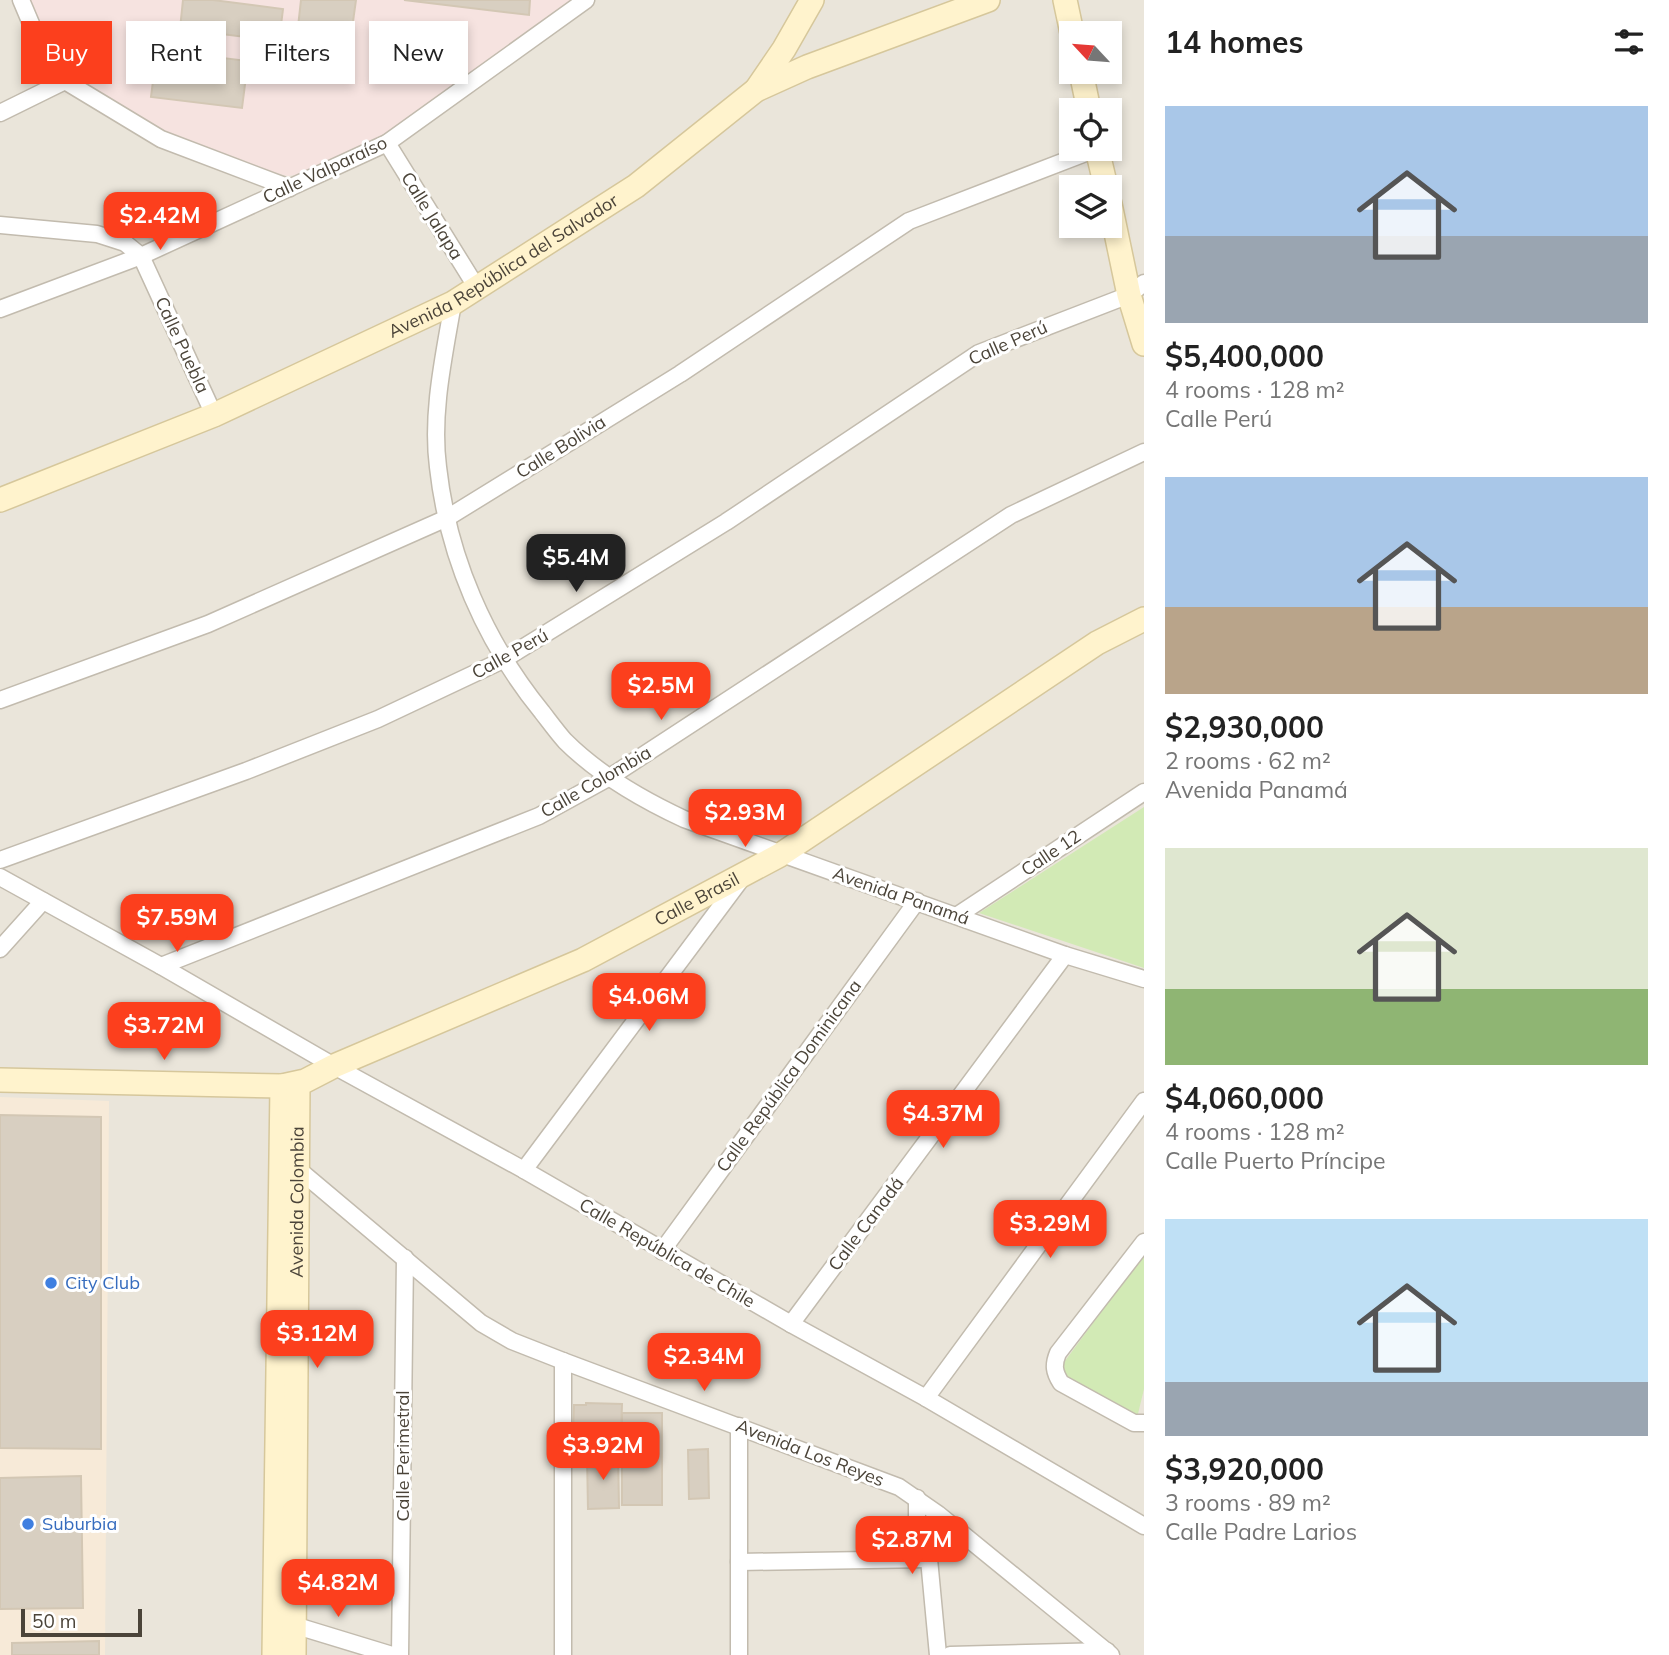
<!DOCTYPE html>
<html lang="en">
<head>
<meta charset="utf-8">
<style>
	body { margin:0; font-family:Mulish,sans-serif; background:#f2f2f2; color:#222; height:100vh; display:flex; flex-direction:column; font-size:26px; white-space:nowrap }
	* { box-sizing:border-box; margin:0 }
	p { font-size:23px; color:#767676 }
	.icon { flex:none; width:38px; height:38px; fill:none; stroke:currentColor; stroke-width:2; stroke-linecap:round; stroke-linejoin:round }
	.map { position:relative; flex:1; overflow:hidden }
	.drawer { display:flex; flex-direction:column; background:#fff; width:525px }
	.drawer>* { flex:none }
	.hud { position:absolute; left:21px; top:21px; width:665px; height:63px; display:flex; gap:14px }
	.needle { width:46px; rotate:296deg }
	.tools { position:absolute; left:1059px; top:21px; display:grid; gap:14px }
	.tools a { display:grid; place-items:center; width:63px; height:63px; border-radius:0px; background:#fff; box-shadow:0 4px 10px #0003; font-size:35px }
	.scale { position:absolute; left:21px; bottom:18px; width:121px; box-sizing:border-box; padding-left:7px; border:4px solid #4b4439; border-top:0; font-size:19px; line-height:24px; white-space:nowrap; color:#4b4439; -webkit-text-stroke:5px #fff; paint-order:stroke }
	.price { position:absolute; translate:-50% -60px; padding:0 16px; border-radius:14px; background:#fc3f1d; color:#fff; font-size:23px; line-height:46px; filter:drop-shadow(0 2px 4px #0008) }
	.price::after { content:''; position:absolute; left:50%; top:42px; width:21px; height:16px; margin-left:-10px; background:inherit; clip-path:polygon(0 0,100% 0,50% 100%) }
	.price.active { background:#222; color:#fff }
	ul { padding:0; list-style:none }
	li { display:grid; align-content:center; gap:14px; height:371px; padding:0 21px }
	li span { display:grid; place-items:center; height:217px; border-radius:0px; color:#555 }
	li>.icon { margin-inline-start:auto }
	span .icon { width:126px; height:126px; fill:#fffc; stroke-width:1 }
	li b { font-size:30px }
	h2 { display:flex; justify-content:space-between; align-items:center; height:84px; padding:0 21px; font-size:30px }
	.pill { padding:0 24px; border-radius:0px; background:#fff; box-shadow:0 4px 10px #0003; font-size:24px; line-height:63px }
	.pill.active { background:#fc3f1d; color:#fff }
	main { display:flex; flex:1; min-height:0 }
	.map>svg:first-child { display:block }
	.residential { fill:#eae5da; fill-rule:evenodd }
	.commercial { fill:#f7ead8 }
	.medical { fill:#f6e3e0 }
	.green { fill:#d2eab5 }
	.building { fill:#d8cfc1; stroke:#d3c7b4; stroke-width:2 }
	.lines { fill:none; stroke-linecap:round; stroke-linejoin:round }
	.street-casing { stroke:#c2bbae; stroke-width:19 }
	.secondary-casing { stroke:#d6c79b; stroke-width:26 }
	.street { stroke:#fff; stroke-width:16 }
	.secondary { stroke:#fff3cd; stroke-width:23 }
	.shop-dot { fill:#3f7fe0; stroke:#fff; stroke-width:2.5 }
	.labels { text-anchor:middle; stroke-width:6; stroke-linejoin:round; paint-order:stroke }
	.street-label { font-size:18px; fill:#4b4439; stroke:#fff }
	.shop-label { font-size:18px; fill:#366cbe; stroke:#fff; text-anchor:start }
</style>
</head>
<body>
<main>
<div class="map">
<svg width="1144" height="1655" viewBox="0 0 1144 1655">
	<rect width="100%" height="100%" fill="#f6f3ec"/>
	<path class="residential" d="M 0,0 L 1144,0 L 1144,1655 L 0,1655 ZM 1071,33 L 1110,33 L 1110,72 L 1071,72 ZM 1071,110 L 1110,110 L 1110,149 L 1071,149 ZM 1071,187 L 1110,187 L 1110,226 L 1071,226 Z"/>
	<path class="commercial" d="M 0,1097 L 109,1101 L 105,1655 L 0,1655 Z"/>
	<path class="medical" d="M 25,0 L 581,0 L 381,139 L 314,172 L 288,176 L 265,171 L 173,135 L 90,91 L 56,65 Z"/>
	<g class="green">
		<path d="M 1144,807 L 1144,968 L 979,913 Z"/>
		<path d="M 1144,1254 L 1144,1389 L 1137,1418 L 1063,1375 L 1062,1365 Z"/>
	</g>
	<g class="building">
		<path d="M 183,0 L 213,0 L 283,9 L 279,41 L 180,29 Z"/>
		<path d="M 301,0 L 356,0 L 350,43 L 297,36 Z"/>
		<path d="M 404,0 L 530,0 L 529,15 Z"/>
		<path d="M 416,37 L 449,41 L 446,66 L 413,62 Z"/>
		<path d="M 157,50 L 248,61 L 242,108 L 151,97 Z"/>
		<path d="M 0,1115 L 101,1117 L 101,1449 L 0,1448 Z"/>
		<path d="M 586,1403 L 622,1404 L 621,1434 L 573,1433 L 574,1405 L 586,1405 Z"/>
		<rect x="622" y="1413" width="40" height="92"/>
		<path d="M 708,1449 L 709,1498 L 689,1499 L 688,1450 Z"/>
		<path d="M 618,1455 L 619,1508 L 588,1509 L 587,1456 Z"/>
		<path d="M 81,1476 L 83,1608 L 0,1609 L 0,1478 Z"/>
		<path d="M 99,1641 L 99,1655 L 12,1655 L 12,1643 Z"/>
	</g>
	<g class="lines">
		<g class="street-casing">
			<g id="street">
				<path d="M 21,0 L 46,59 L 65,81 L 161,139 L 290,188"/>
				<path d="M 0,113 L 65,81"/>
				<path d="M 387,143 L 477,288"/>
				<path d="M 0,225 L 97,234 L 125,243 L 141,256 L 214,415"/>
				<path d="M 453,303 C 444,356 431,413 438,467 C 448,557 485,642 542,712 C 549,721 557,732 565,741 C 599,775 641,799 684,819 L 1065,955 L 1144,979"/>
				<path d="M 0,309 L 141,256 L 387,143 L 586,0"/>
				<path d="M 0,700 L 208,624 L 447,518 L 680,374 L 909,221 L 1096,149"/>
				<path d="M 0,860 L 246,771 L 378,719 L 503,660 L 726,522 L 979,353 L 1129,295 L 1144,283"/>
				<path d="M 0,877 L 161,966 L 334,1066 L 524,1170 L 791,1324 L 926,1398 L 1144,1526"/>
				<path d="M 958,915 L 1144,792"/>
				<path d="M 0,949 L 43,901"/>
				<path d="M 161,966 L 539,816 L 610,777 L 1011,515 L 1144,452"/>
				<path d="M 292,1164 L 481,1323 L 512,1341 L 563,1361 L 899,1487 L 938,1514 L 1111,1655"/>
				<path d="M 524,1170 L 742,878"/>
				<path d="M 1144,1242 L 1058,1353 C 1053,1365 1054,1372 1061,1383 L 1134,1423 L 1144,1423"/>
				<path d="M 662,1251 L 917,901"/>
				<path d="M 791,1324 L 1065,955"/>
				<path d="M 926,1398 L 1144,1101"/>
				<path d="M 917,1498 L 917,1529 L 929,1559 L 938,1655"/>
				<path d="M 739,1562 L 929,1559"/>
				<path d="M 287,1623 L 392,1655"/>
				<path d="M 400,1655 L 405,1258"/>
				<path d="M 563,1655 L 563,1361"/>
				<path d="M 739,1655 L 739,1426"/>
				<path d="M 950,1655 L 1107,1651"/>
			</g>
		</g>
		<g class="secondary-casing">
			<g id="secondary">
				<path d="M 1065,0 L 1072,33"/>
				<path d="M 1081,72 L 1089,110"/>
				<path d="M 756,90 L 784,49 L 812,0"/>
				<path d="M 1097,149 L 1106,187"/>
				<path d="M 1110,204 L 1129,295 L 1144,344"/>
				<path id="s1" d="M 0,500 L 214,415 L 453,303 L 636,186 L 756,90 L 807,67 L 988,0"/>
				<path id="s2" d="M 0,1080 L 282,1086 L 305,1081 L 334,1066 L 583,960 L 780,855 L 1097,643 L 1144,619"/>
				<path d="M 274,1655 L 282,1086"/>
				<path id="s3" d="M 294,1655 L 298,1084"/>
			</g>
		</g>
		<use href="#street" class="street"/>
		<use href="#secondary" class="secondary"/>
	</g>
	<g class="shop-dot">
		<circle cx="51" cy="1283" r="7"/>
		<circle cx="28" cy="1524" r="7"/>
	</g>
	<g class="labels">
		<g class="street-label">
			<text transform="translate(325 170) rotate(-25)" y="6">Calle Valparaíso</text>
			<text transform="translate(432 216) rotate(58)" y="6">Calle Jalapa</text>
			<text dy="6" stroke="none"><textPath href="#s1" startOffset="556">Avenida República del Salvador</textPath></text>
			<text transform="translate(1008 343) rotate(-24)" y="6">Calle Perú</text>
			<text transform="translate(182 345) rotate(65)" y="6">Calle Puebla</text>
			<text transform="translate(561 447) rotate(-32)" y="6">Calle Bolivia</text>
			<text transform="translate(510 654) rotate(-29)" y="6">Calle Perú</text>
			<text transform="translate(596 782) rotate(-30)" y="6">Calle Colombia</text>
			<text transform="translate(1051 853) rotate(-34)" y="6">Calle 12</text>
			<text transform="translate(901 896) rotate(19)" y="6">Avenida Panamá</text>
			<text dy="6" stroke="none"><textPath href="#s2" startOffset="738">Calle Brasil</textPath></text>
			<text transform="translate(789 1076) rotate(-54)" y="6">Calle República Dominicana</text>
			<text dy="6" stroke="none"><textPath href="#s3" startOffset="453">Avenida Colombia</textPath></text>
			<text transform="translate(866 1224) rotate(-53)" y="6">Calle Canadá</text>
			<text transform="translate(667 1253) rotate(30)" y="6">Calle República de Chile</text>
			<text transform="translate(810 1453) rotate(21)" y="6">Avenida Los Reyes</text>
			<text transform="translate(403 1456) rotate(-90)" y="6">Calle Perimetral</text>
		</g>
		<g class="shop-label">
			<text x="65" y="1289">City Club</text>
			<text x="42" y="1530">Suburbia</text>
		</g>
	</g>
</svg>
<div class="tools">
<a><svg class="needle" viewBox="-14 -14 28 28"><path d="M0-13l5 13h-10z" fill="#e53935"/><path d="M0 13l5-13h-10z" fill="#767676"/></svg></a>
<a><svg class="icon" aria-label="locate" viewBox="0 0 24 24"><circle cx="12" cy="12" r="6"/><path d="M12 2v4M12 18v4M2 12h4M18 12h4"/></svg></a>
<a><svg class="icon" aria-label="layers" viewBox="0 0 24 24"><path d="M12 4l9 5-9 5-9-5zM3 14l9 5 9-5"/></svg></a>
</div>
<div class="scale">50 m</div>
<b class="price" style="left:160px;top:252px">$2.42M</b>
<b class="price active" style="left:576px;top:594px">$5.4M</b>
<b class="price" style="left:661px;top:722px">$2.5M</b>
<b class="price" style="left:745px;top:849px">$2.93M</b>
<b class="price" style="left:177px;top:954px">$7.59M</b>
<b class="price" style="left:649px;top:1033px">$4.06M</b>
<b class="price" style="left:164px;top:1062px">$3.72M</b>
<b class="price" style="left:943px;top:1150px">$4.37M</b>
<b class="price" style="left:1050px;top:1260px">$3.29M</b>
<b class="price" style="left:317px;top:1370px">$3.12M</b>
<b class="price" style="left:704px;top:1393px">$2.34M</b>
<b class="price" style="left:603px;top:1482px">$3.92M</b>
<b class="price" style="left:912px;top:1576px">$2.87M</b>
<b class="price" style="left:338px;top:1619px">$4.82M</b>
<div class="hud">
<a class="pill active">Buy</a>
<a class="pill">Rent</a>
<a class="pill">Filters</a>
<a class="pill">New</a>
</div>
</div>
<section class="drawer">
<h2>14 homes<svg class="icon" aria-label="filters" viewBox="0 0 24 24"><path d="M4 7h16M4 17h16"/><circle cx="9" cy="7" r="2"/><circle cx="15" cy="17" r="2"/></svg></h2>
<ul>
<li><span style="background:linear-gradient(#a9c7e8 60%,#9aa5b1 0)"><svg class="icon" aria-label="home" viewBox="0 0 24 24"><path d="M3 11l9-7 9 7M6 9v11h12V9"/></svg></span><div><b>$5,400,000</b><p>4 rooms · 128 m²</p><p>Calle Perú</p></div></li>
<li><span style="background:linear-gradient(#a9c7e8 60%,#b9a48a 0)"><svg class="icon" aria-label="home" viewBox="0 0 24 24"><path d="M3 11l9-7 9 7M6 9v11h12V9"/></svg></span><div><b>$2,930,000</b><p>2 rooms · 62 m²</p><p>Avenida Panamá</p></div></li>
<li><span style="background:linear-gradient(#dfe7d0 65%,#8fb573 0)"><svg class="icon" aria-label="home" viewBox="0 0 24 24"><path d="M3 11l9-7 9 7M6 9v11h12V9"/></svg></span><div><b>$4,060,000</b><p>4 rooms · 128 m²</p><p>Calle Puerto Príncipe</p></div></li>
<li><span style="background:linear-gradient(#bfe0f5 75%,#9aa5b1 0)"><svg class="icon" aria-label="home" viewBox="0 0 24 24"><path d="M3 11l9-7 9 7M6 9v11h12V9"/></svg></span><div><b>$3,920,000</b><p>3 rooms · 89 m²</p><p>Calle Padre Larios</p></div></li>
</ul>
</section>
</main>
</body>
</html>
